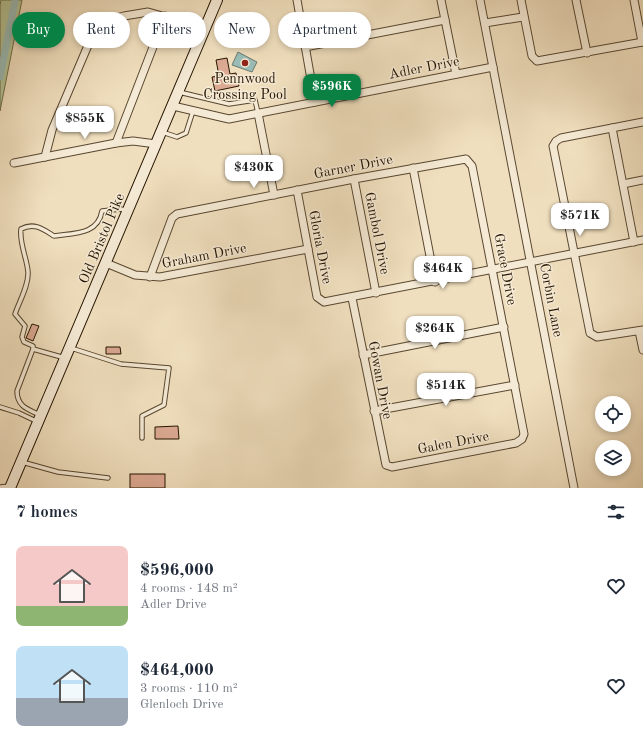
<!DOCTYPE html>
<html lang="en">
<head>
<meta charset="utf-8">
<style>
	body { margin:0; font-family:"Old Standard TT",serif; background:#f2f2f3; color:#1f2937; height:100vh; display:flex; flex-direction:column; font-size:15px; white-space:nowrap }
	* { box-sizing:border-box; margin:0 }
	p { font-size:13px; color:#747a83 }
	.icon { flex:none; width:22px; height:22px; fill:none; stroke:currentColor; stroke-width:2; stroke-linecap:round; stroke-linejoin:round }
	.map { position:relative; height:488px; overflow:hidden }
	.drawer { display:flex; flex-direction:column; background:#fff; flex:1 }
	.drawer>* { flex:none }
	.banner { position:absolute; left:12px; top:12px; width:400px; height:36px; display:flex; gap:8px }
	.buttons { position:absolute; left:595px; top:396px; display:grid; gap:8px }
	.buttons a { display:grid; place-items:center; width:36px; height:36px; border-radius:50%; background:#fff; box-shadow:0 2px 6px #0003; font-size:20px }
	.price { position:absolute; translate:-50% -34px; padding:0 9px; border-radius:8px; background:#fff; color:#222; font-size:13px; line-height:26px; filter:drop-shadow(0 1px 2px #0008) }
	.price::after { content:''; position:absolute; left:50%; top:24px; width:12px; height:9px; margin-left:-6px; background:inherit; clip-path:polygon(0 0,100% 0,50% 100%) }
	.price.current { background:#0b8043; color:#fff }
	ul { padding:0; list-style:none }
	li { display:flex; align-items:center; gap:12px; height:100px; padding:0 16px }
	li span { display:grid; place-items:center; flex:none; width:112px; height:80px; border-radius:8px; color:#555 }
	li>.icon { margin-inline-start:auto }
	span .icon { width:48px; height:48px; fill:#fffc; stroke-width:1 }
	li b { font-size:17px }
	h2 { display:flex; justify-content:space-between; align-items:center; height:48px; padding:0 16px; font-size:17px }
	.tag { padding:0 14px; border-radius:18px; background:#fff; box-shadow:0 2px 6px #0003; font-size:14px; line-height:36px }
	.tag.current { background:#0b8043; color:#fff }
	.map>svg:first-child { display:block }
	.green { fill:#b5c395; stroke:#6d6c4a }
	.water { fill:#9abcb6; stroke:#6b796d }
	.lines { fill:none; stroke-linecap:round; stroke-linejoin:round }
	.canal { stroke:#9abcb6; stroke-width:7 }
	.building { fill:#dca993; stroke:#251400 }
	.service-casing { stroke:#584730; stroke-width:5.5 }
	.minor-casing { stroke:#584730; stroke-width:9 }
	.secondary-casing { stroke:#251400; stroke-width:12 }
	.service { stroke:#f5ead5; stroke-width:3.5 }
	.minor { stroke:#f5ead5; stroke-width:7 }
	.secondary { stroke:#f5ead5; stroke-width:10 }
	.poi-dot { fill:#8f2418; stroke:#f5ead5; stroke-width:1.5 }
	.labels { text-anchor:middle; stroke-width:3; stroke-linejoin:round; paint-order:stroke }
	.street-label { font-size:14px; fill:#251400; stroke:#f5ead5 }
	.poi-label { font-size:14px; fill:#251400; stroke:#f5ead5 }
</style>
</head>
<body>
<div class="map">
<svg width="643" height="488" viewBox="0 0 643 488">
	<rect width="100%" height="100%" fill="#f0dfbe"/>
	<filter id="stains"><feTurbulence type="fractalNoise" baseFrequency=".005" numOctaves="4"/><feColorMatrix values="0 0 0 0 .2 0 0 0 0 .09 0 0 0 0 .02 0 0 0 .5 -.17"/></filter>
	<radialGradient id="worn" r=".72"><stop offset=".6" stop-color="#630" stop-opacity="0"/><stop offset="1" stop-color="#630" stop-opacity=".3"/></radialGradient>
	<path class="green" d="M 1,0 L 22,0 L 0,111 L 0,5 Z"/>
	<path class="water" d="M 238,52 L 257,62 L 252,72 L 232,65 Z"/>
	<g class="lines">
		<path class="canal" d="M 0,77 L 15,0"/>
	</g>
	<g class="building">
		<path d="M 227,58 L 230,74 L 236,73 L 239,86 L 215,91 L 212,77 L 219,76 L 216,60 Z"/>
		<path d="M 32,324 L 39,326 L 33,341 L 26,338 Z"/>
		<path d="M 106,347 L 120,347 L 121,354 L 106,354 Z"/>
		<path d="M 178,426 L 179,439 L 155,439 L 155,427 Z"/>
		<rect x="130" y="474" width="35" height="14"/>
	</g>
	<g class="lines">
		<g class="service-casing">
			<g id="service">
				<path d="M 179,92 L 229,104 L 255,100 L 258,113"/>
				<path d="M 162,132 L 177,137 L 186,133 L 193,111"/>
				<path d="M 71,348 L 121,364 L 169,368 L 164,405 L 142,416 L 142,438"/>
				<path d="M 33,349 L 33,346 L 24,342 L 22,337 L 25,326 L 15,314 C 19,302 29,285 28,272 C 27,258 19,243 21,229 C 34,222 43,229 54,236 C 74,233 98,235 102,211 L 121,209 L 127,211"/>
				<path d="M 0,407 L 19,413 L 36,421"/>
				<path d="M 40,415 C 27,409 17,406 17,391 L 33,349 L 65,358"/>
				<path d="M 22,462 L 58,472 L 108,478"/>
				<path d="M 0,487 L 10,486"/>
			</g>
		</g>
		<g class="minor-casing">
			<g id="minor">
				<path d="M 297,0 L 315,102"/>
				<path d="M 441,0 L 456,74"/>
				<path d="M 480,0 L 574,488"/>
				<path d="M 521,0 L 532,56 L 537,61 L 643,42"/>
				<path d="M 576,0 L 587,53"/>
				<path d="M 634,0 L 642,42"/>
				<path d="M 485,23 L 523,17"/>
				<path d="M 305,47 L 445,20"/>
				<path d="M 173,106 L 229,119 L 493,67"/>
				<path d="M 258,113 L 274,195"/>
				<path d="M 643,122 L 561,138 L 556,141 L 553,146 L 590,333 L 597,337 L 643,330"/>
				<path d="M 612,128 L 634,242"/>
				<path d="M 116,143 L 165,16"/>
				<path d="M 45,157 L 52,130 L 95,29 L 101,22 L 124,16 L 148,12 L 205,28"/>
				<path d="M 14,163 L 116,143 L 133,141 L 156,144"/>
				<path d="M 413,168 L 435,282"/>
				<path d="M 354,179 L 376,293"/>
				<path d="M 623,184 L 643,180"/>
				<path d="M 297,190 L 317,297 L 324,302 L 643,240"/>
				<path d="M 106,263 L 135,275 L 160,277 L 308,249"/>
				<path d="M 150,277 L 172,218 L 177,214 L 354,179 L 466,159 L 472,166 L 524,434 L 522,439 L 516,443 L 392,467 L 386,465 L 352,298"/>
				<path d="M 639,331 L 643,350"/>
				<path d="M 363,355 L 504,327"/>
				<path d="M 374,411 L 515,385"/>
			</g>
		</g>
		<g class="secondary-casing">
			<path id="secondary" d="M 10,488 L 217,0"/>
		</g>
		<use href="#service" class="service"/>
		<use href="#minor" class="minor"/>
		<use href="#secondary" class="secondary"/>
	</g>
	<circle class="poi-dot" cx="245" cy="63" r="4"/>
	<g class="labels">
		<g class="street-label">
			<text transform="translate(424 67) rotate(-11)" y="5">Adler Drive</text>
			<text transform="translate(353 166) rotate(-11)" y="5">Garner Drive</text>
			<text transform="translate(378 233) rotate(79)" y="5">Gambol Drive</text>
			<text transform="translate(101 238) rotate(-67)" y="5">Old Bristol Pike</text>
			<text transform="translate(321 247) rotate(79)" y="5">Gloria Drive</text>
			<text transform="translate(204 255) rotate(-11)" y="5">Graham Drive</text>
			<text transform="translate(506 269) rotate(79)" y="5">Grace Drive</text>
			<text transform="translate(552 300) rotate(79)" y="5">Corbin Lane</text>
			<text transform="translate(381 380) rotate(79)" y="5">Gowan Drive</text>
			<text transform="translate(453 442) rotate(-11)" y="5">Galen Drive</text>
		</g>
		<g class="poi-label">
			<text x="245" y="83">Pennwood<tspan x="245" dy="16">Crossing Pool</tspan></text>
		</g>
	</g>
	<rect width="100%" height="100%" filter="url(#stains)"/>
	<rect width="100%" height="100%" fill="url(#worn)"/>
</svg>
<div class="buttons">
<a><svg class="icon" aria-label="locate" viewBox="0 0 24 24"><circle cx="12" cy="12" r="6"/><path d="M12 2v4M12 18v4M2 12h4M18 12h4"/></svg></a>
<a><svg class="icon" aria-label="layers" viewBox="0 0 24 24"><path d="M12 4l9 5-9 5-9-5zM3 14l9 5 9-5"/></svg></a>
</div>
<b class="price current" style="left:332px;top:108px">$596K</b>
<b class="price" style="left:85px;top:140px">$855K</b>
<b class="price" style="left:254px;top:189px">$430K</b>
<b class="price" style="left:580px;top:237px">$571K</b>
<b class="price" style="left:443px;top:290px">$464K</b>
<b class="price" style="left:435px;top:350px">$264K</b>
<b class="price" style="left:446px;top:407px">$514K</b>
<div class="banner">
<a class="tag current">Buy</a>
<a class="tag">Rent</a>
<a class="tag">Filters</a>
<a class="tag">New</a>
<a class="tag">Apartment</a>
</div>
</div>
<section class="drawer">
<h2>7 homes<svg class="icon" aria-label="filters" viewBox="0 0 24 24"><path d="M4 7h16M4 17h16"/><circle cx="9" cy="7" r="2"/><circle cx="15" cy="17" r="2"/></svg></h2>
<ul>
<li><span style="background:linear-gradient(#f6c9c9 75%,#8fb573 0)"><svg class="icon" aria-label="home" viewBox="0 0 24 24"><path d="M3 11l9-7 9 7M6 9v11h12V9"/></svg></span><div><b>$596,000</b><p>4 rooms · 148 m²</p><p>Adler Drive</p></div><svg class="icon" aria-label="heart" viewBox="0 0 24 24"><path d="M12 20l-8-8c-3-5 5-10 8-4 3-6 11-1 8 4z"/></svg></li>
<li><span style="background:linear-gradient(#bfe0f5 65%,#9aa5b1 0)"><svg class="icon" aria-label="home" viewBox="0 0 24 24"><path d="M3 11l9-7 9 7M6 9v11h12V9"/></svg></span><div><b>$464,000</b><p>3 rooms · 110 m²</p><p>Glenloch Drive</p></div><svg class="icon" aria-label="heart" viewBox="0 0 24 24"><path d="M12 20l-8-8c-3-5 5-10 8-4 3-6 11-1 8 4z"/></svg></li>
</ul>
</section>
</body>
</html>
